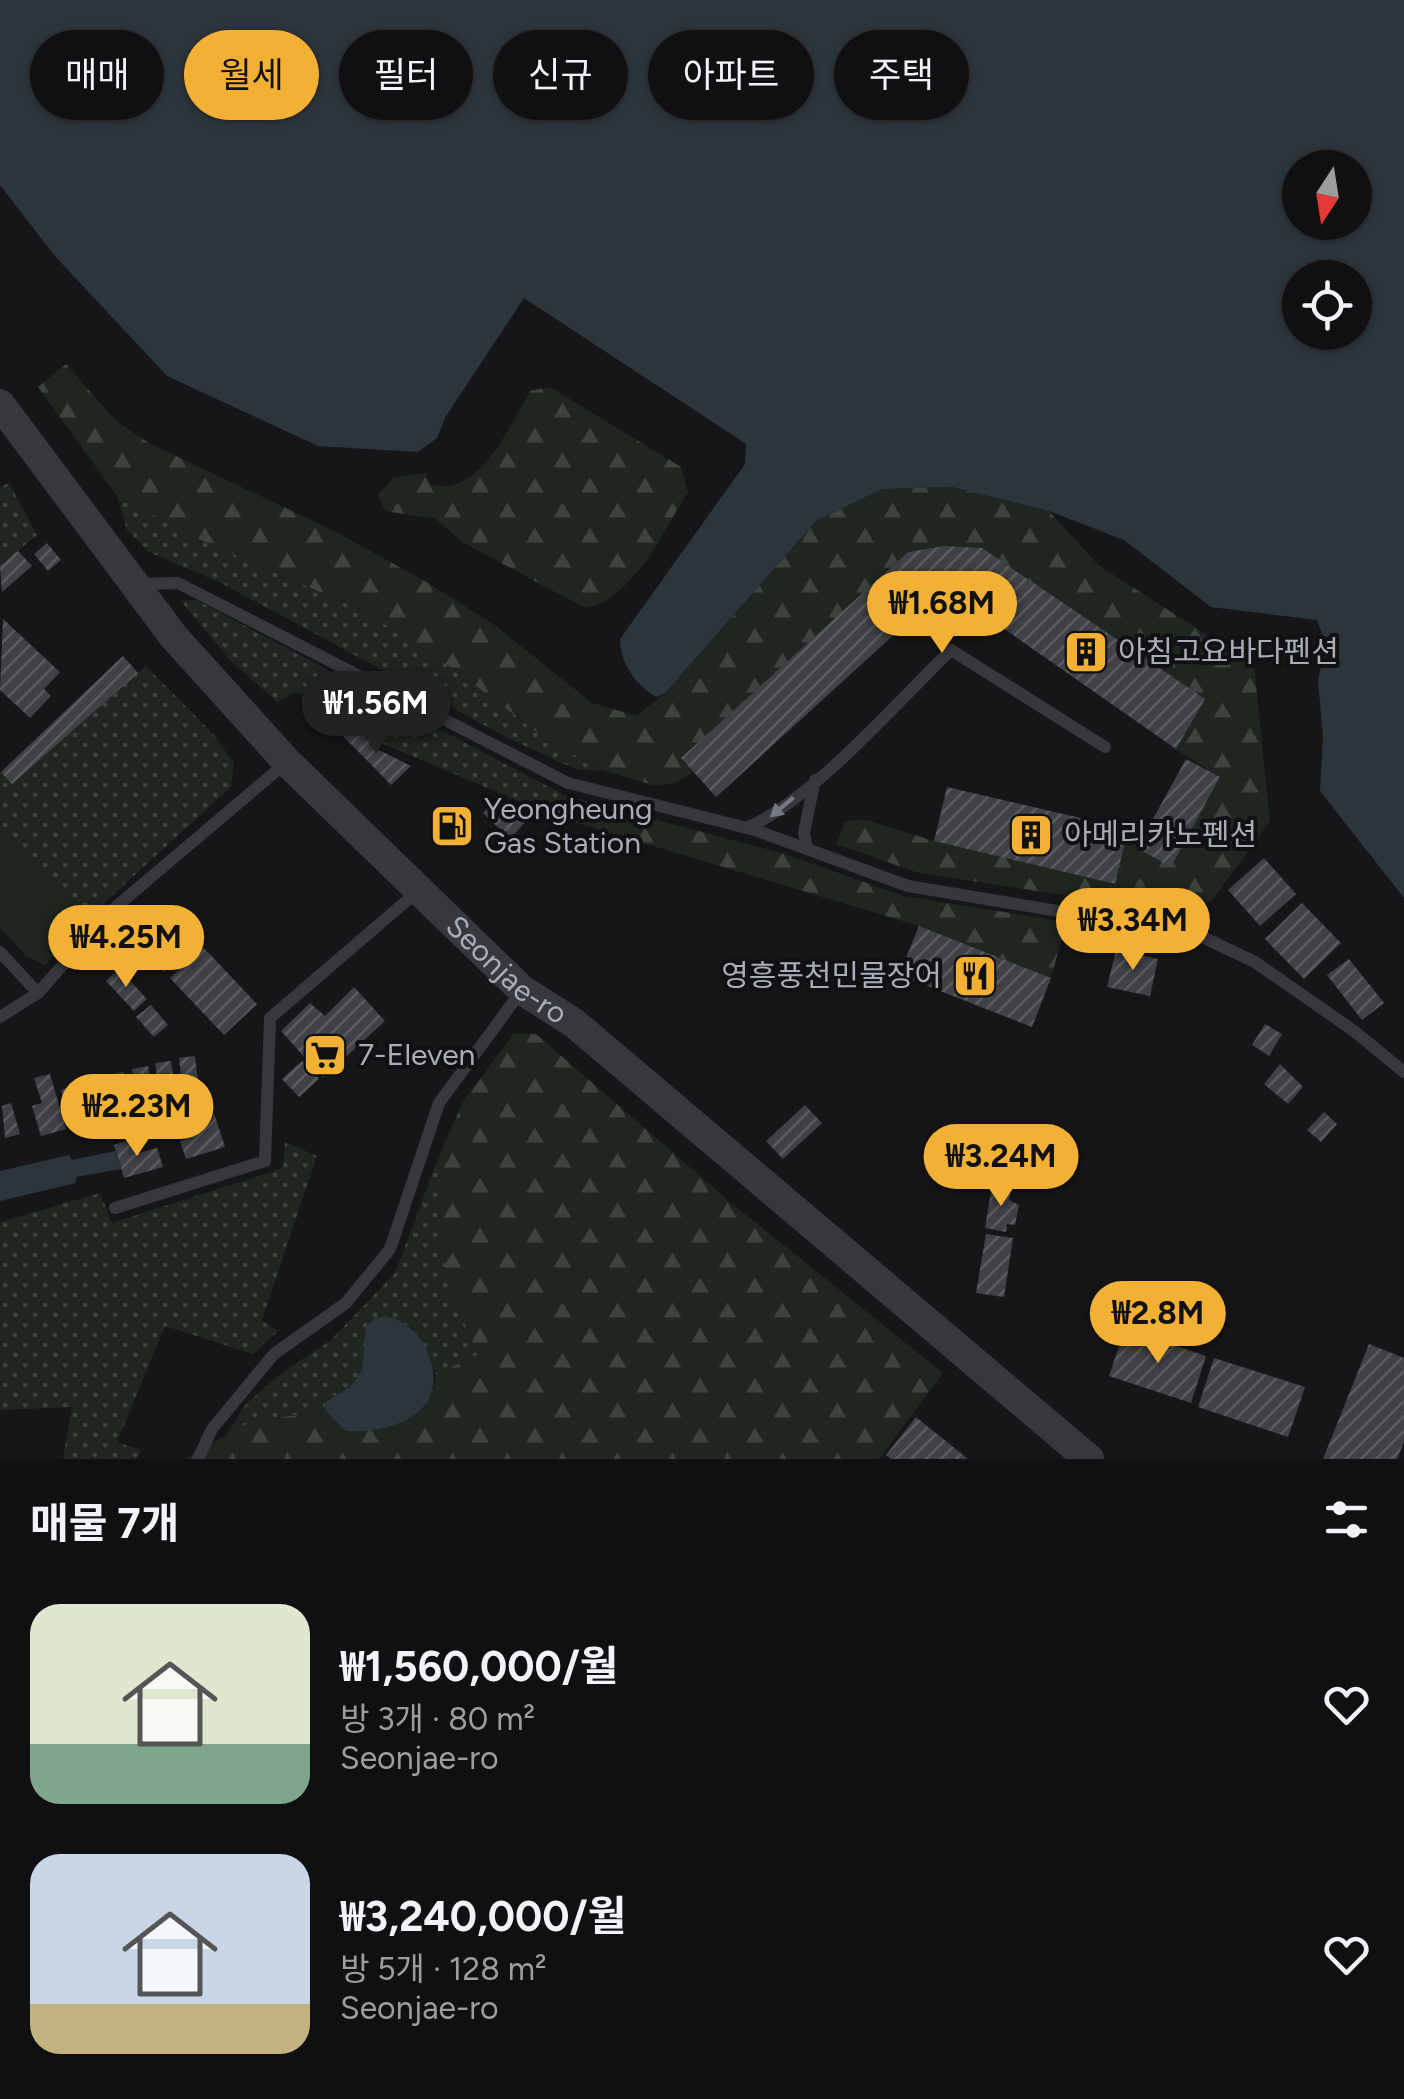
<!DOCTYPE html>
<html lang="ko">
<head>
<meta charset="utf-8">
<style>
	body { margin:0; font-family:Figtree,"Noto Sans KR",sans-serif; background:#1e1e20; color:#f1f3f6; height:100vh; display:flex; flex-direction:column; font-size:38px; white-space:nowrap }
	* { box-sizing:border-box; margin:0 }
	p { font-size:32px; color:#9c9d9f }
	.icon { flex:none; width:55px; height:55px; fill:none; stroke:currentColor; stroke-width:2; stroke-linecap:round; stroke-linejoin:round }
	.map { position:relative; height:1459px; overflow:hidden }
	.sheet { display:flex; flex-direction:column; background:#101012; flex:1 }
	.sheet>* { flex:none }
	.guide { position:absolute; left:30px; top:30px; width:1345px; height:90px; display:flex; gap:20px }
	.needle { width:65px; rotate:192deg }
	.tools { position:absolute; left:1282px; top:150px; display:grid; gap:20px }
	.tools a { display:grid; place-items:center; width:90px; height:90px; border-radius:50%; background:#101012; box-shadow:0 2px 8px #0004,0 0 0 2px #303032; font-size:50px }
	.price { position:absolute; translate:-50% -85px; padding:0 22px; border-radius:35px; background:#f2b134; color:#111; font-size:32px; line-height:65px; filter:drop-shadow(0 2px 5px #0008) }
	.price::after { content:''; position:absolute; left:50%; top:60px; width:30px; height:22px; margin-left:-15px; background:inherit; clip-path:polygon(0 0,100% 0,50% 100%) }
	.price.selected { background:#222; color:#fff }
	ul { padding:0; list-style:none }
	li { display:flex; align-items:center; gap:30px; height:250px; padding:0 30px }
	li span { display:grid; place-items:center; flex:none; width:280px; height:200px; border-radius:30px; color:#555 }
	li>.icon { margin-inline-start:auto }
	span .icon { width:120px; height:120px; fill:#fffc; stroke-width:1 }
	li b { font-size:42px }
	h2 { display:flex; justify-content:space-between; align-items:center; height:120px; padding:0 30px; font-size:42px }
	.tag { padding:0 35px; border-radius:45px; background:#101012; box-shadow:0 2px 8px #0004,0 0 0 2px #303032; font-size:35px; line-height:90px }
	.tag.selected { background:#f2b134; color:#111 }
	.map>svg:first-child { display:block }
	.grass { fill:url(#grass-dots) }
	.forest { fill:url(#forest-firs) }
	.garden { fill:#1e261f }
	.water { fill:#2c353c; fill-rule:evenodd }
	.building { fill:url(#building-hatch) }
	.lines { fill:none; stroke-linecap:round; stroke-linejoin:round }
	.service { stroke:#37383d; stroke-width:12 }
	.tertiary { stroke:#37383d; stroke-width:30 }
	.oneway { fill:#757881 }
	.labels { text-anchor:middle; stroke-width:8; stroke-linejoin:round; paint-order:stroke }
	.poi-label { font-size:30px; fill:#a8adb8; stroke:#111113; text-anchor:start }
	.street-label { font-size:30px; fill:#a8adb8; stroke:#111113 }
</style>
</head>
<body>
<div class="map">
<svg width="1404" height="1459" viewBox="0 0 1404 1459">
	<defs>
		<pattern id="grass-dots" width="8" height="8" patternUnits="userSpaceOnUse" patternTransform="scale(2.5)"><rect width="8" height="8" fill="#1e261f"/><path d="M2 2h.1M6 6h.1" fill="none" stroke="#3c433d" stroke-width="1.8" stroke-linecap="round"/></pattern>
		<pattern id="forest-firs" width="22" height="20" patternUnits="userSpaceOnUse" patternTransform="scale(2.5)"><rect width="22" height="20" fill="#1e261f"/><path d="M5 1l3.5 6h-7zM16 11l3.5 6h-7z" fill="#3c433d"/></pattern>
		<pattern id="building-hatch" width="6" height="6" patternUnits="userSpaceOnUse" patternTransform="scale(2.5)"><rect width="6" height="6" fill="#404145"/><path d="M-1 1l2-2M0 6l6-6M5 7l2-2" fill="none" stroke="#595a5e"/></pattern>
	</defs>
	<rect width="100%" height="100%" fill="#161618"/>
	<g class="grass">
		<path d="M 9,483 L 37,535 L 0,566 L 0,487 Z"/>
		<path d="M 117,496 L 199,539 L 366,612 L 455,670 L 547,740 L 604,771 L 575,769 L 508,738 L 223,584 L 149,552 L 127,530 Z"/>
		<path d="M 196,600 L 564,795 L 554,816 L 386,745 L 296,692 L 277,702 L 229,659 L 181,601 Z"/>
		<path d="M 146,666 L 214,735 L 234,763 L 231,787 L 89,917 L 0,825 L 0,771 L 12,783 Z"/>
		<path d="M 285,1142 L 317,1156 L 262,1320 L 278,1331 L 253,1354 L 165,1326 L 117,1442 L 140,1450 L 137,1459 L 63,1459 L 72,1407 L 0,1410 L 0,1222 L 100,1193 L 112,1223 L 283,1168 Z"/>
		<path d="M 440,1153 C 441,1239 442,1274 479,1354 L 436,1375 L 413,1328 L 386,1316 L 365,1351 L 362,1370 L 350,1387 L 325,1401 L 326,1411 L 278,1417 L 225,1437 L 245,1405 L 280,1374 L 330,1341 L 395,1273 Z"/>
	</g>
	<g class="forest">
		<path d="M 66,364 L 115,420 L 149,443 L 336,532 L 425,581 L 496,626 L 592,703 L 637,716 L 665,693 L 816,521 L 882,489 L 952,487 L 1049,511 L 1098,565 L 1254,665 L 1270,821 L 1212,901 L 1162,911 L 916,872 L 836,844 L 845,821 L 867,820 L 934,841 L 1114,884 L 1128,829 L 1146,832 L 1138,848 L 1171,866 L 1220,778 L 1176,749 L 1204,700 L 982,548 L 944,546 L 908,552 L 681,758 L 693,772 L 673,784 L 653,785 L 605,771 L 547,740 L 455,670 L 366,612 L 199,539 L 117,496 L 38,387 Z"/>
		<path d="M 550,387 L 681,467 L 688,492 C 663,530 634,600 585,608 L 464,543 L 435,519 L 385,511 L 378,495 L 393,478 L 426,473 L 430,484 C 478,500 510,426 530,391 Z"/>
		<path d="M 564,795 L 785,854 L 904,896 L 1066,922 L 1051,978 L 919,926 L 554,816 Z"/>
		<path d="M 514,1033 L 536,1034 L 730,1202 L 943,1373 L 879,1459 L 185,1459 L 252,1421 L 326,1411 L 347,1431 C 385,1425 432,1422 436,1375 L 478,1354 L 454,1300 L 441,1247 L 440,1153 L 463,1102 Z"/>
	</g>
	<path class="garden" d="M 0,825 L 89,917 L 45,965 L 27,957 L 0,927 Z"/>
	<g class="water">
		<path d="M 0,0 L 1404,0 L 1404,898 L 1320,791 L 1323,737 L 1318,680 L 1326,645 L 1317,620 L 1211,607 L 1124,540 L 1049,511 L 952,487 L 882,489 L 816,521 L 665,693 L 657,697 C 635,686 620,662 620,639 L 745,464 L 746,444 L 524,298 L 446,416 L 437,438 L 418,452 L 318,446 L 167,376 L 54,255 L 0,185 ZM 1300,168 L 1355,168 L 1355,222 L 1300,222 ZM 1300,278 L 1355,278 L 1355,332 L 1300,332 Z"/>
		<path d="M 115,1151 L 121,1169 L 76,1177 L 76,1183 L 0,1201 L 0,1171 L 69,1155 L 72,1160 Z"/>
		<path d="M 386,1316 C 407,1322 418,1331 427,1351 C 453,1410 397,1434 346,1431 L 326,1411 L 325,1402 L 350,1387 L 362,1370 L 366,1326 L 375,1318 Z"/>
	</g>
	<g class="building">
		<path d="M 47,543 L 61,560 L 48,571 L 34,554 Z"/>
		<path d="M 944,546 L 982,548 L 1205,699 L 1176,749 L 960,598 L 932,600 L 716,797 L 681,758 L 908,552 Z"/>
		<path d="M 18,551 L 32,566 L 2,592 L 0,566 Z"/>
		<path d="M 3,619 L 60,672 L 44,689 L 51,696 L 30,718 L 0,690 Z"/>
		<path d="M 123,656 L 138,673 L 12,784 L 1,772 Z"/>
		<path d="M 356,725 L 373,742 L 369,745 L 411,766 L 391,785 L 343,736 Z"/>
		<path d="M 1186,759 L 1220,777 L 1171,867 L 1137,848 Z"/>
		<path d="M 947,787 L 1128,829 L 1115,884 L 934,841 Z"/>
		<path d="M 498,797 L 525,822 L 510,839 L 483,813 Z"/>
		<path d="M 1264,858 L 1296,894 L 1260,926 L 1228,890 Z"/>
		<path d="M 1302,903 L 1341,943 L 1304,979 L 1265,939 Z"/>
		<path d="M 169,910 L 197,940 L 164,972 L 135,941 Z"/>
		<path d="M 919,926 L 1051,978 L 1032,1027 L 899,975 Z"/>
		<path d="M 203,947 L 257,1004 L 224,1035 L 170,978 Z"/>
		<path d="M 1116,950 L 1158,959 L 1150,996 L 1107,987 Z"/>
		<path d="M 1349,959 L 1384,1003 L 1362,1020 L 1327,975 Z"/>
		<path d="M 119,969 L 147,999 L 134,1011 L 106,981 Z"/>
		<path d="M 354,987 L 385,1021 L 323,1078 L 281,1031 L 310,1003 L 325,1016 Z"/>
		<path d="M 151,1005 L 168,1025 L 154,1037 L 136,1017 Z"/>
		<path d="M 1265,1024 L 1282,1034 L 1269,1056 L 1252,1045 Z"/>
		<path d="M 195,1056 L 199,1090 L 183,1092 L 179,1058 Z"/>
		<path d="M 171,1061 L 176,1096 L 160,1098 L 155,1063 Z"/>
		<path d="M 302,1061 L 319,1079 L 299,1097 L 282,1079 Z"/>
		<path d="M 1280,1064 L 1303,1087 L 1288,1104 L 1264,1084 Z"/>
		<path d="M 148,1066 L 153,1101 L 137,1103 L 132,1069 Z"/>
		<path d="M 124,1072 L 129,1107 L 113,1109 L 108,1075 Z"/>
		<path d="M 50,1074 L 66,1129 L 41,1136 L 32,1106 L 42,1103 L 34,1078 Z"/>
		<path d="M 100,1078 L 105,1113 L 89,1115 L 84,1081 Z"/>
		<path d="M 74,1086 L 83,1115 L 70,1118 L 61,1090 Z"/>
		<path d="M 11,1103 L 20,1134 L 5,1138 L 2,1106 Z"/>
		<path d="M 805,1105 L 822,1123 L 783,1159 L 766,1141 Z"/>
		<path d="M 1324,1112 L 1337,1124 L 1321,1142 L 1307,1130 Z"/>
		<path d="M 214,1113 L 225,1147 L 186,1159 L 180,1141 L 198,1135 L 193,1120 Z"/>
		<path d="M 134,1138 L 139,1153 L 157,1148 L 163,1167 L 124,1178 L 114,1145 Z"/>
		<path d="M 992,1185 L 1011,1187 L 1009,1200 L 1019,1205 L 1015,1225 L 1007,1224 L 1006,1232 L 985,1228 Z"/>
		<path d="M 986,1234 L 1013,1238 L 1004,1297 L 976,1293 Z"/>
		<path d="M 1125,1329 L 1206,1356 L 1191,1403 L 1109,1376 Z"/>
		<path d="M 1369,1344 L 1404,1358 L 1404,1442 L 1397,1459 L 1323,1459 Z"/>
		<path d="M 1214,1358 L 1305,1387 L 1288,1437 L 1198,1407 Z"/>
		<path d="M 916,1417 L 968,1459 L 891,1459 L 886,1455 Z"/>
	</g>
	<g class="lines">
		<g class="service">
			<path d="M 138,584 L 178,583 L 568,783 L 755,830 L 908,886 L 1196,934 L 1255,962 L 1354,1031 L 1404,1072"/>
			<path d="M 746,828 C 813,800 897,702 951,650 L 1105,747"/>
			<path d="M 807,849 L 804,832 L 815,780"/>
			<path d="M 0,952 L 38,993"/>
			<path d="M 0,1017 L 38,993 L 111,911 L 287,762"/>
			<path d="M 115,1208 L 265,1161 L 270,1018 L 418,891"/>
			<path d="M 198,1459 L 212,1429 L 274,1354 L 346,1303 L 390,1249 L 439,1103 L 522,990"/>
		</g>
		<path class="tertiary" id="s1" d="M 0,404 L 174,637 L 287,762 L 522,990 L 574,1023 L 1089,1459"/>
	</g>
	<defs><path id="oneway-solid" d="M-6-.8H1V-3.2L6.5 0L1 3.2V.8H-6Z" transform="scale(2.5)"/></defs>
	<use class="oneway" href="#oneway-solid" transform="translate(782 807) rotate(140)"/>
	<defs>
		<g id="building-square" transform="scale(2.25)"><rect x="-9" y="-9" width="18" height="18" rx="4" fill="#f2b134" stroke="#111113"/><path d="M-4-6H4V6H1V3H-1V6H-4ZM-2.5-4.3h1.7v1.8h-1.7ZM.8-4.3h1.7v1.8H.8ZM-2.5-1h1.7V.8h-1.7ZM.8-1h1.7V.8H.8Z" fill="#111"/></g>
		<g id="fuel-square" transform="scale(2.25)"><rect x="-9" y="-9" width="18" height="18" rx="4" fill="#f2b134" stroke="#111113"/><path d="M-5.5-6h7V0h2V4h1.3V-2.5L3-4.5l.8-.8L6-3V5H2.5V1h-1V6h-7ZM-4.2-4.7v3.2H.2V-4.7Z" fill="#111"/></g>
		<g id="restaurant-square" transform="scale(2.25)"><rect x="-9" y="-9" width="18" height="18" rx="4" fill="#f2b134" stroke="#111113"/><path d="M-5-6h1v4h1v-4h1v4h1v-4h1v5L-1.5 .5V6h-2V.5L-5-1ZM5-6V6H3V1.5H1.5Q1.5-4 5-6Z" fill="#111"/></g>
		<g id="supermarket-square" transform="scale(2.25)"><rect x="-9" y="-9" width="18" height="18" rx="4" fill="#f2b134" stroke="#111113"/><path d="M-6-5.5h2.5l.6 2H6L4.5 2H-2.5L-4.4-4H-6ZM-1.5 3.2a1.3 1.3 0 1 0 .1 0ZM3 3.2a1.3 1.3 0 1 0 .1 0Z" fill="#111"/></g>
	</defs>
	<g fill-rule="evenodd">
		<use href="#building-square" x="1086" y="652"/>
		<use href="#fuel-square" x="452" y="826"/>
		<use href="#building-square" x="1031" y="835"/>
		<use href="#restaurant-square" x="975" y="976"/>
		<use href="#supermarket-square" x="325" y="1055"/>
	</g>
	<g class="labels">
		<g class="poi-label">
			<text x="1118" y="662">아침고요바다펜션</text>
			<text x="484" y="819">Yeongheung<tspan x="484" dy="34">Gas Station</tspan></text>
			<text x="1064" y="845">아메리카노펜션</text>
			<text x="942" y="986" text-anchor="end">영흥풍천민물장어</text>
			<text x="358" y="1065">7-Eleven</text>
		</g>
		<g class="street-label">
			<text dy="10" stroke="none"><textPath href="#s1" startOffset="762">Seonjae-ro</textPath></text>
		</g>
	</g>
</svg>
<div class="tools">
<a><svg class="needle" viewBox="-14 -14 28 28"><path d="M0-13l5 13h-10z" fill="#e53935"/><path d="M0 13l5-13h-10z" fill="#9c9d9f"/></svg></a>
<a><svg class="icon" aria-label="locate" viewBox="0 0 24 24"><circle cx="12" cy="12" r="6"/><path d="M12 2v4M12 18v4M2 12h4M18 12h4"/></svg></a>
</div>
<b class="price" style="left:942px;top:656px">₩1.68M</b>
<b class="price selected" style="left:376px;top:756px">₩1.56M</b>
<b class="price" style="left:1133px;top:973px">₩3.34M</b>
<b class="price" style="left:126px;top:990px">₩4.25M</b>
<b class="price" style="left:137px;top:1159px">₩2.23M</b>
<b class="price" style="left:1001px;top:1209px">₩3.24M</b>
<b class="price" style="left:1158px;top:1366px">₩2.8M</b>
<div class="guide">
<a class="tag">매매</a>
<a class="tag selected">월세</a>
<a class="tag">필터</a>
<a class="tag">신규</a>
<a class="tag">아파트</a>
<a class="tag">주택</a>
</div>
</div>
<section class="sheet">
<h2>매물 7개<svg class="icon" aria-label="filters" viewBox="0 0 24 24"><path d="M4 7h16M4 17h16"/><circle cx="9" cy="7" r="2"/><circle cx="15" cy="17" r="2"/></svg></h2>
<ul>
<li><span style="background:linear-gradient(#dfe7d0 70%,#7fa58c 0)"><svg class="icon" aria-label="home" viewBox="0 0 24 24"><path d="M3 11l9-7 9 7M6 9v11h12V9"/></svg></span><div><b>₩1,560,000/월</b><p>방 3개 · 80 m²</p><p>Seonjae-ro</p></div><svg class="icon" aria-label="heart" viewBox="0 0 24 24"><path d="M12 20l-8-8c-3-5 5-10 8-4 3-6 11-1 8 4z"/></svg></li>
<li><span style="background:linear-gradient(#c9d6e8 75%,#c2b280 0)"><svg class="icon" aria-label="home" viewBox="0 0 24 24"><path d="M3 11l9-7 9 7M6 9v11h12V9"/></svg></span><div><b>₩3,240,000/월</b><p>방 5개 · 128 m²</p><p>Seonjae-ro</p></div><svg class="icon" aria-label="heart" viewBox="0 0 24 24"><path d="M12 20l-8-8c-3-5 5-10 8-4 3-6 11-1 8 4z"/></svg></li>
</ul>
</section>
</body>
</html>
